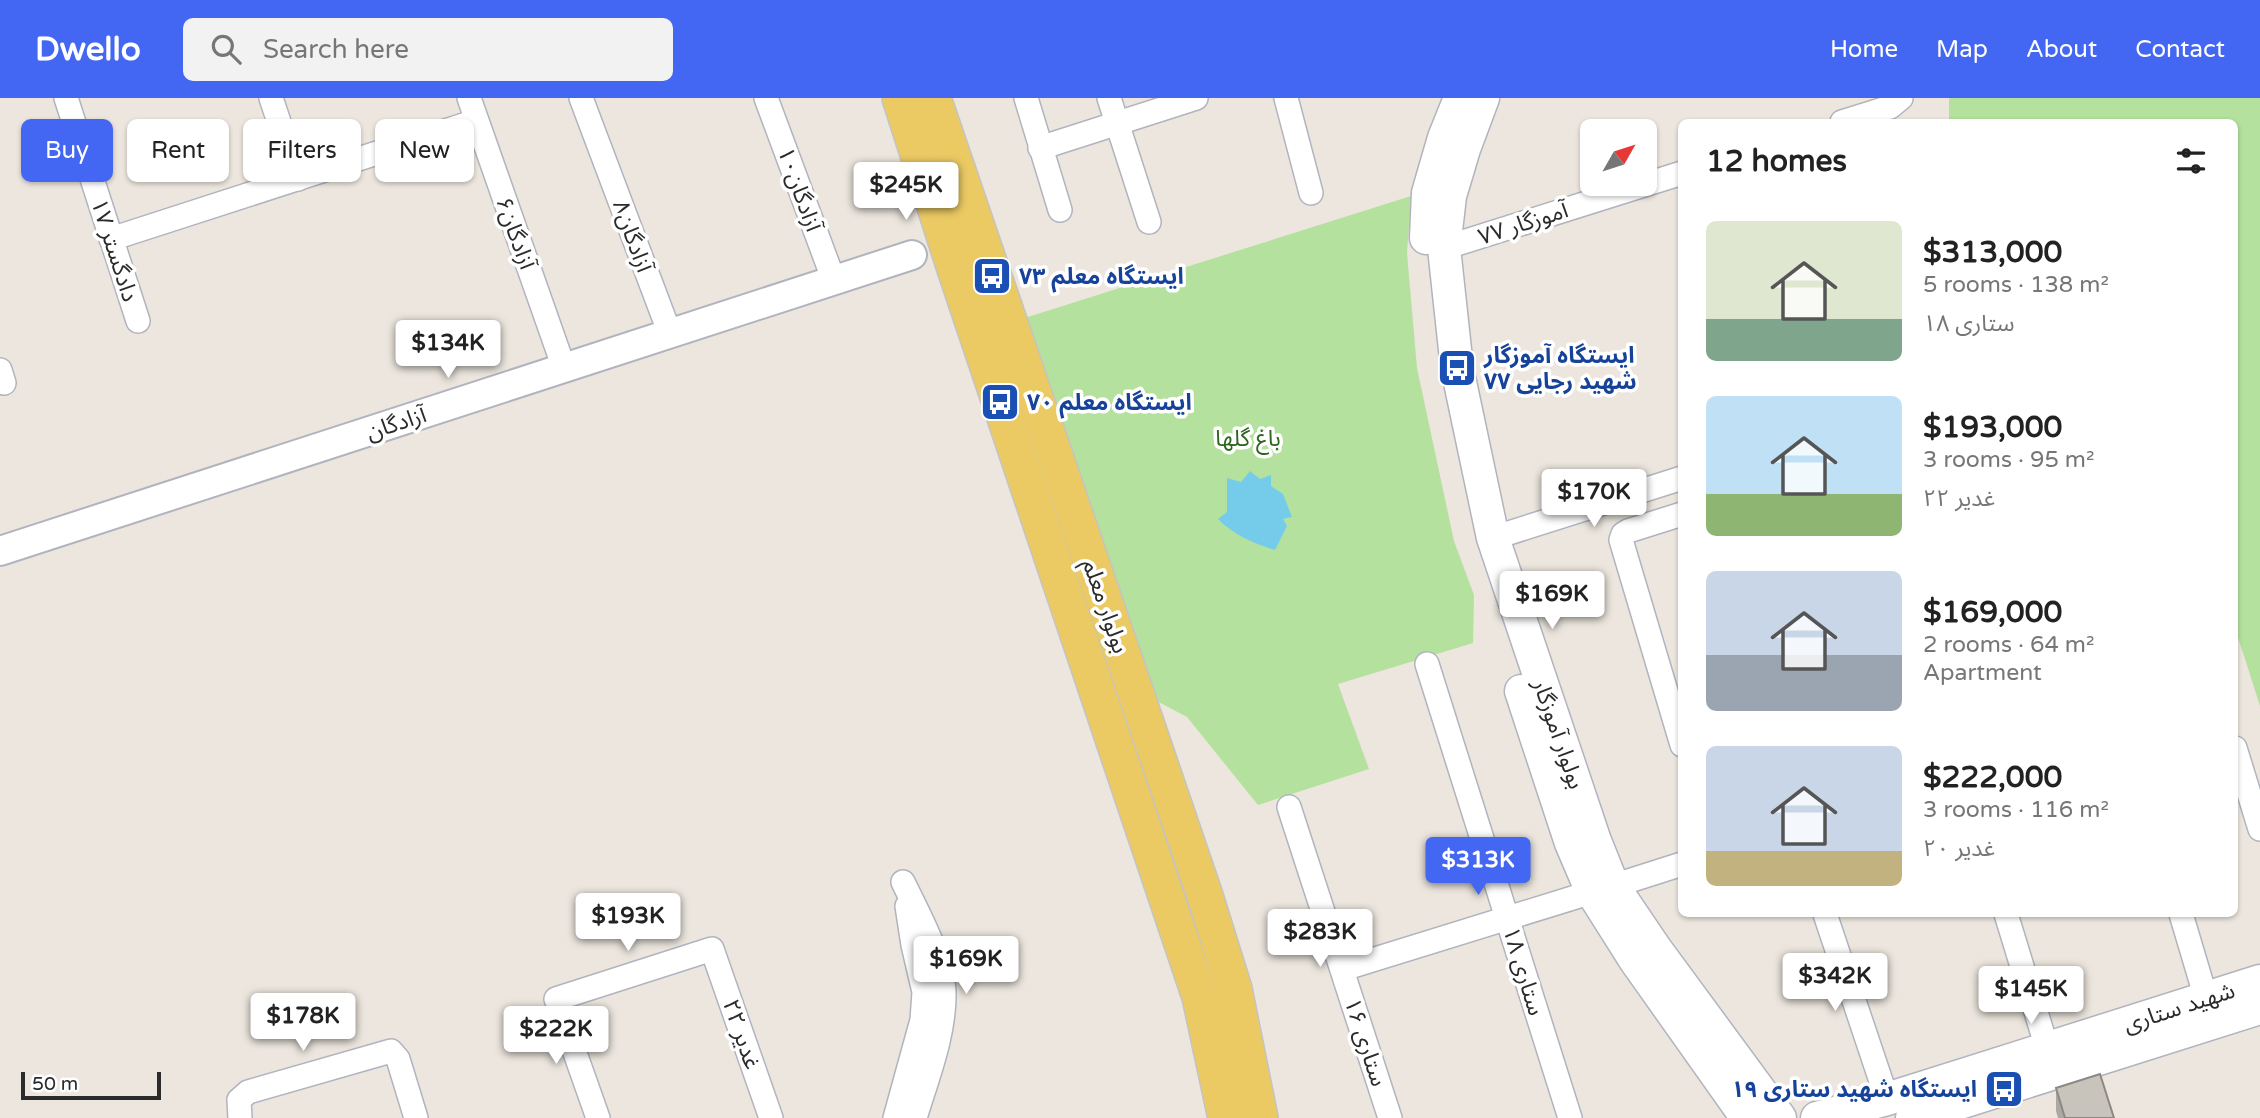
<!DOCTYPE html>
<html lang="en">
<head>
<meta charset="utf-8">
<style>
	body { margin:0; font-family:"Varela Round","Noto Sans Arabic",sans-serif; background:#f2f2f2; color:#222; height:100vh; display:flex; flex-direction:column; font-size:26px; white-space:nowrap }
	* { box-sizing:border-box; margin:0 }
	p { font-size:23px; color:#767676 }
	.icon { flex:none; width:38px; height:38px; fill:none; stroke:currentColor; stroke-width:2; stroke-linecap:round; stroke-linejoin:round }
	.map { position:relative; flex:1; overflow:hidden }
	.details { position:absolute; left:1678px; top:21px; width:560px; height:798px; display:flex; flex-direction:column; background:#fff; border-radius:10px; box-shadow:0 2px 5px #0004 }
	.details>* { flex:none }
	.top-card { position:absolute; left:21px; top:21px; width:665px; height:63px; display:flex; gap:14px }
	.needle { width:46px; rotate:51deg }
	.fabs { position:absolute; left:1580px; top:21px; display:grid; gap:14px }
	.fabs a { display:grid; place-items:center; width:77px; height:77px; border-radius:10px; background:#fff; box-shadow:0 2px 5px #0004; font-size:35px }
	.scale { position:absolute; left:21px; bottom:18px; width:140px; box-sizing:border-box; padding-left:7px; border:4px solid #2b2b2b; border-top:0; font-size:19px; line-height:24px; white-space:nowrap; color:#2b2b2b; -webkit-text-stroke:5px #fff; paint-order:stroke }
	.price { position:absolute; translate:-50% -60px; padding:0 16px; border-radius:7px; background:#fff; color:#222; font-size:23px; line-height:46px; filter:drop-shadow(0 2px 4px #0008) }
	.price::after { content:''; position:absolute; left:50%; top:42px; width:21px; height:16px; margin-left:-10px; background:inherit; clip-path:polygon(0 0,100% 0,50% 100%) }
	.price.active { background:#4467f3; color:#fff }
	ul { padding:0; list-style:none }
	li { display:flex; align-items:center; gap:21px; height:175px; padding:0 28px }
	li span { display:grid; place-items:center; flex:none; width:196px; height:140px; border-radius:10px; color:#555 }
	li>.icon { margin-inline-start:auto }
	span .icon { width:84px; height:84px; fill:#fffc; stroke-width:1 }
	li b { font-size:30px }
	h2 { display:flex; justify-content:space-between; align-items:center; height:84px; padding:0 28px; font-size:30px }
	.pill { padding:0 24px; border-radius:10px; background:#fff; box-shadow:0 2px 5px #0004; font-size:24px; line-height:63px }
	.pill.active { background:#4467f3; color:#fff }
	header { display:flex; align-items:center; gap:42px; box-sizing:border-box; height:98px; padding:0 35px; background:#4467f3; color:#fff }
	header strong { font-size:33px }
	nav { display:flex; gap:38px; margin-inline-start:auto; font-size:24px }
	.search { width:490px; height:63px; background:#f2f2f2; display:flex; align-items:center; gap:18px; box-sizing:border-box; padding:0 24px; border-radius:10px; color:#767676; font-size:26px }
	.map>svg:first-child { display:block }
	.green { fill:#b4e19d }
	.water { fill:#75ccea }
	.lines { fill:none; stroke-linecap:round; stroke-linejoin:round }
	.minor-casing { stroke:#b1b4be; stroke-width:26 }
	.tertiary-casing { stroke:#b1b4be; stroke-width:32 }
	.secondary-casing { stroke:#b1b4be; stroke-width:35 }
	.primary-casing { stroke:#c4c4c4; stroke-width:38 }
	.minor { stroke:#fff; stroke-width:23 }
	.tertiary { stroke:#fff; stroke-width:28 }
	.secondary { stroke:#fff; stroke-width:32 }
	.primary { stroke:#ebca64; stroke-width:35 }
	.wall { fill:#aca9a2 }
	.building { fill:#c8c4bc; stroke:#8c8984; stroke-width:2 }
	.labels { text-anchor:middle; stroke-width:7; stroke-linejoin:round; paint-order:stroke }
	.street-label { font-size:23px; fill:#2b2b2b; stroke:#fff }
	.transit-label { font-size:23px; font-weight:bold; fill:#164399; stroke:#fff; text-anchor:start }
	.park-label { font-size:23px; fill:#2d661d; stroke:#fff }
</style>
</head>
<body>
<header>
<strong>Dwello</strong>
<div class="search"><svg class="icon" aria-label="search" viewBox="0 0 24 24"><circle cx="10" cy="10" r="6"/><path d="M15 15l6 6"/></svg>Search here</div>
<nav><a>Home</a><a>Map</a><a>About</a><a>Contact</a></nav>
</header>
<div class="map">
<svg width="2260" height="1020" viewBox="0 0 2260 1020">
	<rect width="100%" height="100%" fill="#ece6de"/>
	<g class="green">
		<path d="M 1949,0 L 2260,0 L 2260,608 L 2235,530 L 2235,24 L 1949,24 Z"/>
		<path d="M 1411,98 L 1407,155 L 1417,270 L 1454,443 L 1474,497 L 1473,545 L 1338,586 L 1369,671 L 1258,707 L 1187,619 L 1151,600 L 1015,223 Z"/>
	</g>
	<path class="water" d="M 1250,373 L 1260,381 L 1271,377 L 1271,388 L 1283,396 L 1292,419 L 1283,421 L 1287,428 L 1275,452 C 1253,445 1235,438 1218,421 L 1227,414 L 1227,380 L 1241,384 Z"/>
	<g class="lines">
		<g class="minor-casing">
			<g id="minor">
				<path d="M 66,0 L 138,223"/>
				<path d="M 271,0 L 298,81"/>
				<path d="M 469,0 L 564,270"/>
				<path d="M 581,0 L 670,236"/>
				<path d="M 766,0 L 834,183"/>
				<path d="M 1026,0 L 1060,112"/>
				<path d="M 1109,0 L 1149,124"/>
				<path d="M 1286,0 L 1311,95"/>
				<path d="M 1842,24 L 1890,9 L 1901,0"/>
				<path d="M 1040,50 L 1196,0"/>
				<path d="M 111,141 L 476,23"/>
				<path d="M 1444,150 L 1682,75"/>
				<path d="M 0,272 L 4,285"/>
				<path d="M 1682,416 L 1628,433 L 1623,436 L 1621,442 L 1682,647"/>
				<path d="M 1493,440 L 1682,380"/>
				<path d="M 1427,566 L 1570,1020"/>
				<path d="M 2235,650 L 2260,731"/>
				<path d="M 1289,709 L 1390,1020"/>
				<path d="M 903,784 C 918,815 943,860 944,894 C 945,936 927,980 915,1020"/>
				<path d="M 1613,788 L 1682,766"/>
				<path d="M 1825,816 L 1887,1001"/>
				<path d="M 2006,816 L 2047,950"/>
				<path d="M 2181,816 L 2206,900"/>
				<path d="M 1343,871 L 1592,794"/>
				<path d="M 240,1020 L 239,1002 L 248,994 L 391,953 L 398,961 L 416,1020"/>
				<path d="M 598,1020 L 556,901 L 712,851 L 771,1020"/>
				<path d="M 895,1020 L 922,922 L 924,894 L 913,847 L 907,808"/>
			</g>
		</g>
		<g class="tertiary-casing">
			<path id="tertiary" d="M 0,453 L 912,157"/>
		</g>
		<g class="secondary-casing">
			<g id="secondary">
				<path d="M 1483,0 L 1464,51 L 1450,98 L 1444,150 L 1457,270 L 1493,440 L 1595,743 L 1613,788 L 1655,850 L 1780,1020"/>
				<path d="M 1426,140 L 1428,95 L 1444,40 L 1460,0"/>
				<path d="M 1521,593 L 1571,745 L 1592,794 L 1635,862 L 1747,1020"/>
				<path d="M 1817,1020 L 1887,1001 L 2260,883"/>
				<path d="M 1912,1020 L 2260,910"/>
			</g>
		</g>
		<g class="primary-casing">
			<g id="primary">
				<path d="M 900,0 L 955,171 L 1200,899 L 1226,1020"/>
				<path d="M 933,0 L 1205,798 L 1234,891 L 1260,1020"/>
			</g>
		</g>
		<use href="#minor" class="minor"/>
		<use href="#tertiary" class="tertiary"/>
		<use href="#secondary" class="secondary"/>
		<use href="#primary" class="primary"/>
	</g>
	<path class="wall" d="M 2056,990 L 2114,1020 L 2058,1020 L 2056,1013 Z"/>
	<path class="building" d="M 2100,976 L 2114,1020 L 2065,1020 L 2056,990 Z"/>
	<defs>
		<g id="bus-square" transform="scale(2.0125)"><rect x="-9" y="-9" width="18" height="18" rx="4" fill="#1a4fb4" stroke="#fff"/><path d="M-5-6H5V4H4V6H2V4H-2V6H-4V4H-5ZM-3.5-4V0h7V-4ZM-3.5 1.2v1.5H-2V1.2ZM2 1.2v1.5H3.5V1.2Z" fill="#fff"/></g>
	</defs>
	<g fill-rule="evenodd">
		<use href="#bus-square" x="992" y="178"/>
		<use href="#bus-square" x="1457" y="270"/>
		<use href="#bus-square" x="1000" y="304"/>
		<use href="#bus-square" x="2004" y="991"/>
	</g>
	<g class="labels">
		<g class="street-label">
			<text transform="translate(800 91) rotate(70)" y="8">آزادگان۱۰</text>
			<text transform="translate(1523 125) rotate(-18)" y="8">۷۷ آموزگار</text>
			<text transform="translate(516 135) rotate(70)" y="8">آزادگان۶</text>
			<text transform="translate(633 138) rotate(70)" y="8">آزادگان۸</text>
			<text transform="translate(115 152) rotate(72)" y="8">دادگستر ۱۷</text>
			<text transform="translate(396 325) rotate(-18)" y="8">آزادگان</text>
			<text transform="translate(1106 508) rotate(71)" y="8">بولوار معلم</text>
			<text transform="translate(1559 636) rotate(71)" y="8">بولوار آموزگار</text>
			<text transform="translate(1524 873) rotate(73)" y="8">ستاری ۱۸</text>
			<text transform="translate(2179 909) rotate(-18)" y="8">شهید ستاری</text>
			<text transform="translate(742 936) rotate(71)" y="8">غدیر ۲۲</text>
			<text transform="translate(1366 944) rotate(72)" y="8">ستاری ۱۶</text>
		</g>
		<g class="transit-label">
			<text x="1019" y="186">ایستگاه معلم ۷۳</text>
			<text x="1484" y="265">ایستگاه آموزگار<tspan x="1484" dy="26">شهید رجایی ۷۷</tspan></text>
			<text x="1027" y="312">ایستگاه معلم ۷۰</text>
			<text x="1977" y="999" text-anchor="end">ایستگاه شهید ستاری ۱۹</text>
		</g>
		<g class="park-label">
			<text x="1248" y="348">باغ گلها</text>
		</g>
	</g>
</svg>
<div class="fabs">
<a><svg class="needle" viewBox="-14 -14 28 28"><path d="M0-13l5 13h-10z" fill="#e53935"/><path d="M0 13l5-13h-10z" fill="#767676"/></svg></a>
</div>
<div class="scale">50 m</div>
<b class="price" style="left:906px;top:124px">$245K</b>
<b class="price" style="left:448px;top:282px">$134K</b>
<b class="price" style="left:1594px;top:431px">$170K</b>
<b class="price" style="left:1552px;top:533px">$169K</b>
<b class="price active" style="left:1478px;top:799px">$313K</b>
<b class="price" style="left:628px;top:855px">$193K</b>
<b class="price" style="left:1320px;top:871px">$283K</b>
<b class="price" style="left:966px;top:898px">$169K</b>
<b class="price" style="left:1835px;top:915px">$342K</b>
<b class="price" style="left:2031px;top:928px">$145K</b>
<b class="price" style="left:303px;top:955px">$178K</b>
<b class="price" style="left:556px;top:968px">$222K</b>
<div class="top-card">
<a class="pill active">Buy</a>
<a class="pill">Rent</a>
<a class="pill">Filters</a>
<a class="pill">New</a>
</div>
<section class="details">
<h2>12 homes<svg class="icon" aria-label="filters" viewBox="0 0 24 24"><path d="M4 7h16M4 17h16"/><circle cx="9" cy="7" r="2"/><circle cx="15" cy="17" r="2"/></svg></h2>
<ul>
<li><span style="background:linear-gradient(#dfe7d0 70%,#7fa58c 0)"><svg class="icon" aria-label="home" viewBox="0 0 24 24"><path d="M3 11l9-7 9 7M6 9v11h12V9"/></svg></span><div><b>$313,000</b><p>5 rooms · 138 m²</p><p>ستاری ۱۸</p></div></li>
<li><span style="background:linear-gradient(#bfe0f5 70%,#8fb573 0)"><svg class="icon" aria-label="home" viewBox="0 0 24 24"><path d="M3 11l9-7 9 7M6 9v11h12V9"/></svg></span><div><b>$193,000</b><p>3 rooms · 95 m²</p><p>غدیر ۲۲</p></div></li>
<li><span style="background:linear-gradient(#c9d6e8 60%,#9aa5b1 0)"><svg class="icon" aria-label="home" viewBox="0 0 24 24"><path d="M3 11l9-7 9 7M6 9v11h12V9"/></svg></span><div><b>$169,000</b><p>2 rooms · 64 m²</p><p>Apartment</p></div></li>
<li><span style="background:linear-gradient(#c9d6e8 75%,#c2b280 0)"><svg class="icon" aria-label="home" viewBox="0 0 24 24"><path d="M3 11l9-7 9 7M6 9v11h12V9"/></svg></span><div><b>$222,000</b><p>3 rooms · 116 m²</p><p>غدیر ۲۰</p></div></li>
</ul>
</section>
</div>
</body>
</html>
